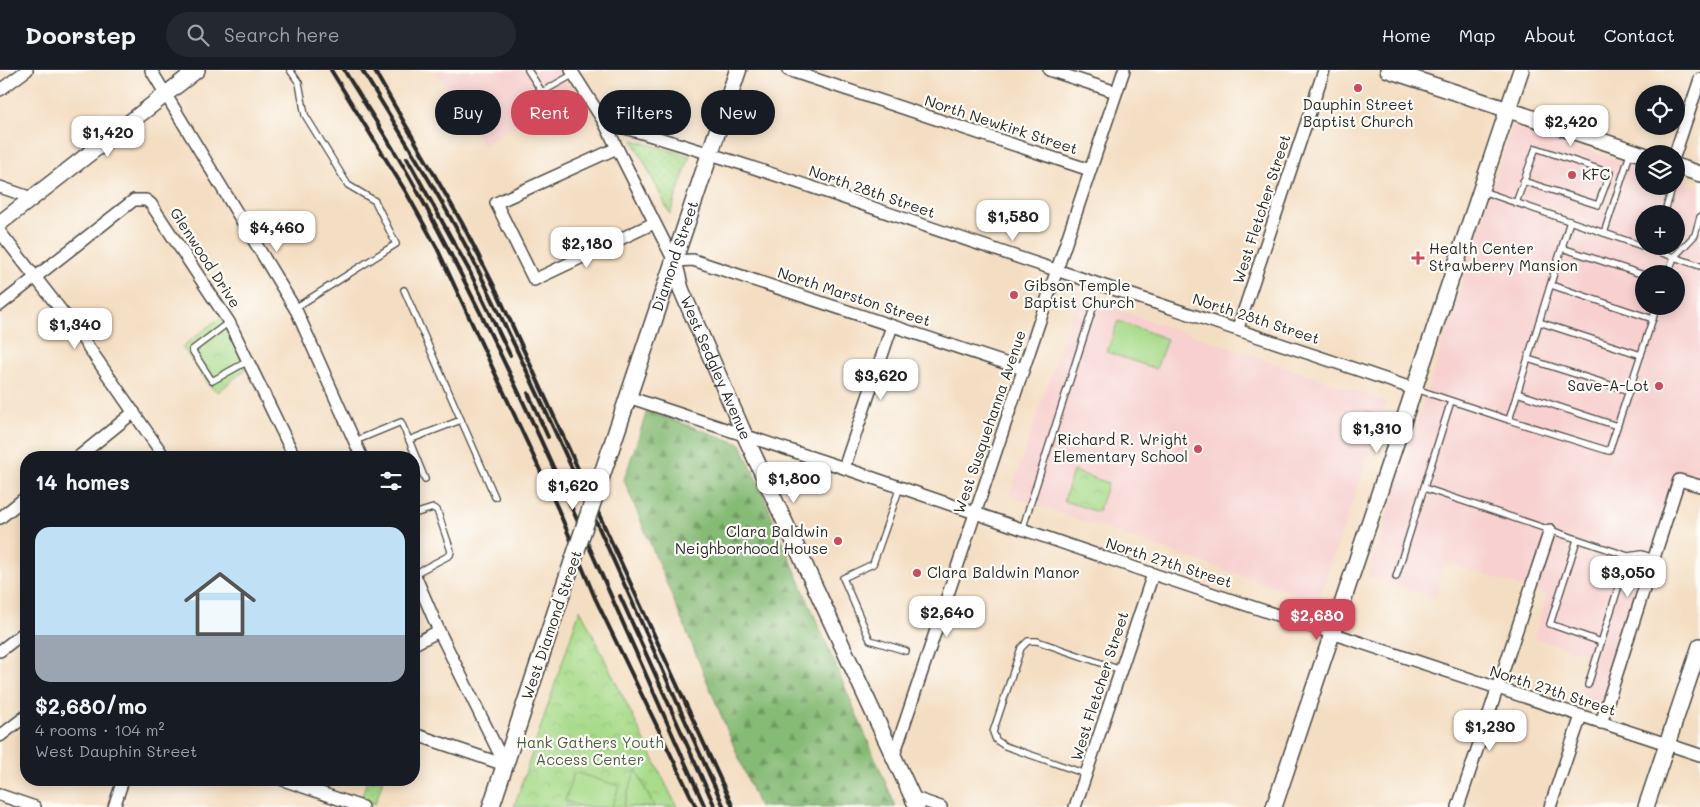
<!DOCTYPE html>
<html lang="en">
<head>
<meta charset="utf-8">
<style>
	body { margin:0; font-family:Mali,sans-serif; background:#242831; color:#f1f3f6; height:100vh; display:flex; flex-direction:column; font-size:19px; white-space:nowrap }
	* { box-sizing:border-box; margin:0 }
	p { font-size:16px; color:#9ea1a6 }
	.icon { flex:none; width:28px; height:28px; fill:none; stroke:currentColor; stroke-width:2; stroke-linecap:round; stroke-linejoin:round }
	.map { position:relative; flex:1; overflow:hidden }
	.panel { position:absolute; left:20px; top:381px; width:400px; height:335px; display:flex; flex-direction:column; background:#171b24; border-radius:20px; box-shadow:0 2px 12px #0003 }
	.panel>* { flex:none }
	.top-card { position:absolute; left:435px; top:20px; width:475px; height:45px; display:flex; gap:10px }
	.controls { position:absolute; left:1635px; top:15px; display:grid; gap:10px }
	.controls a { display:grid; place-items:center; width:50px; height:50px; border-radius:50%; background:#171b24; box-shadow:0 2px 12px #0003; font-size:25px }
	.price { position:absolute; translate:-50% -42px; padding:0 11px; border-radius:10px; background:#fff; color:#222; font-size:16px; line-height:32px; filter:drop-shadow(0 1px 2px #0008) }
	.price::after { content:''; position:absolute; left:50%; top:30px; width:15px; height:11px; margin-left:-8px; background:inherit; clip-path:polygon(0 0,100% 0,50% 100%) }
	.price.current { background:#d1495b; color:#fff }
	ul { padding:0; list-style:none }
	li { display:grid; align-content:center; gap:10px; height:265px; padding:0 15px }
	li+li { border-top:1px solid #363941 }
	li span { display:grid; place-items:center; height:155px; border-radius:15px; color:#555 }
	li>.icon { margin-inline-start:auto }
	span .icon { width:90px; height:90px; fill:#fffc; stroke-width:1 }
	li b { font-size:21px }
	h2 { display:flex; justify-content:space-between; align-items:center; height:60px; padding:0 15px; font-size:21px }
	.chip { padding:0 18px; border-radius:22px; background:#171b24; box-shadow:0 2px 12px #0003; font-size:18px; line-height:45px }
	.chip.current { background:#d1495b; color:#fff }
	header { display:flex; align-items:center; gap:30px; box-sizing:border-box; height:70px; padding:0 25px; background:#171b24; border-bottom:1px solid #363941 }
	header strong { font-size:24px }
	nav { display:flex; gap:28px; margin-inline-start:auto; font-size:18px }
	.search { width:350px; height:45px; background:#242831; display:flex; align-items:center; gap:12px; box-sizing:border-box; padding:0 18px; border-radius:28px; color:#9ea1a6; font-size:19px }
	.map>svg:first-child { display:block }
	.built { fill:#f7d0cf; fill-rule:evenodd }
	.grass { fill:url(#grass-dots); stroke:#6a835a }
	.forest { fill:url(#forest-firs); stroke:#587350 }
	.park { fill:url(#park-crowns); stroke:#6a835a }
	.pitch { fill:#a8db8a; stroke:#6a835a }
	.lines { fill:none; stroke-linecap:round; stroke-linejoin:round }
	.service-casing { stroke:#494642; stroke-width:8 }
	.minor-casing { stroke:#494642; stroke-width:14 }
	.tertiary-casing { stroke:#494642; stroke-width:18 }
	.secondary-casing { stroke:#494642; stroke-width:19 }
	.service { stroke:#fff; stroke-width:5.5 }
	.minor { stroke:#fff; stroke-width:11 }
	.tertiary { stroke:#fff; stroke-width:15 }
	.secondary { stroke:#fff; stroke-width:16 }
	.rail { stroke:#2b2b2b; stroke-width:4 }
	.secondary-bridge-casing { stroke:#494642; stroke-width:19; stroke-linecap:butt }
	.secondary-bridge { stroke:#fff; stroke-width:16 }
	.poi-dot { fill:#d1495b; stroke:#fdfcf7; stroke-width:2 }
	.labels { text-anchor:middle; stroke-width:4.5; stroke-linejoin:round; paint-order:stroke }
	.poi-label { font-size:15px; fill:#2b2b2b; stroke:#fdfcf7; text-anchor:start }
	.street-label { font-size:15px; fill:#2b2b2b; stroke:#fdfcf7 }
	.park-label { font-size:15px; fill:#506048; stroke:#fdfcf7 }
</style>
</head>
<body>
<header>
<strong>Doorstep</strong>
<div class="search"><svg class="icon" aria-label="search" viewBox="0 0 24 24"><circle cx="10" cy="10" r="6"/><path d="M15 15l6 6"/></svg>Search here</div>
<nav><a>Home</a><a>Map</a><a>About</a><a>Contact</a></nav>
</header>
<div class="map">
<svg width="1700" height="737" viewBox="0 0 1700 737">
	<defs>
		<pattern id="grass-dots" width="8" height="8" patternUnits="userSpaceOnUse" patternTransform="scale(1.25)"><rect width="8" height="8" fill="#a8db8a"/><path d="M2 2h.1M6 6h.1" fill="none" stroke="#91bc77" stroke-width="1.8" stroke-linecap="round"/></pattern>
		<pattern id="forest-firs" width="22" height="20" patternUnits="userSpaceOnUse" patternTransform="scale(1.25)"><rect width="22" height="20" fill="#86bb76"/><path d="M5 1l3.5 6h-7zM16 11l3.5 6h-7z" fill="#6e9861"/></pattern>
		<pattern id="park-crowns" width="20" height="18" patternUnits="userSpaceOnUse" patternTransform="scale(1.25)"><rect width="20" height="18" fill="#a8db8a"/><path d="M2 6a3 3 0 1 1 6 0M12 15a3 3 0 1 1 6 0" fill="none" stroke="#91bc77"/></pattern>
	</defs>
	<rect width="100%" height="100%" fill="#fdfcf7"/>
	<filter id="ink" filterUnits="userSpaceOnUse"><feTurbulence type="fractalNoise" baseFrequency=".02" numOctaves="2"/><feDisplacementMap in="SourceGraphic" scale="10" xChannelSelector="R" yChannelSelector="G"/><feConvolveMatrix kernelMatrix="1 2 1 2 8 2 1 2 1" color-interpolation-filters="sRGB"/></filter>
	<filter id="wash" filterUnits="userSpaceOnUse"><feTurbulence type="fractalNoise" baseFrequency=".0096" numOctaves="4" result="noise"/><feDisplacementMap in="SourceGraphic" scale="20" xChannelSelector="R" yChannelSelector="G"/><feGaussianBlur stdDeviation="1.12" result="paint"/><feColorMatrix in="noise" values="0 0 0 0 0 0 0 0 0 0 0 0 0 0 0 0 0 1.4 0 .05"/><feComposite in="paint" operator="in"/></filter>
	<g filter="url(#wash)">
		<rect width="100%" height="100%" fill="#f4dec3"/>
		<g class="built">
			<path d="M 435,0 L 557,0 L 570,20 L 483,76 Z"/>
			<path d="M 1512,56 L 1644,99 L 1644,116 L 1676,116 L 1676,109 L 1700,117 L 1700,409 L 1680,403 L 1603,642 L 1576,633 L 1590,586 L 1534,568 L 1547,525 L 1445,492 L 1434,528 L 1368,506 ZM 1644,144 L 1676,144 L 1676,176 L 1644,176 ZM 1644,204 L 1676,204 L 1676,236 L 1644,236 Z"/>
			<path d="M 1078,226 L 1387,332 L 1318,532 L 1009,426 Z"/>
		</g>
		<g class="grass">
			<path d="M 633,70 L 690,86 L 670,144 Z"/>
			<path d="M 367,710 L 383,710 L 375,734 L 361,729 Z"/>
		</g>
		<path class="forest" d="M 647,341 L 741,374 L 896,737 L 759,737 L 624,410 Z"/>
		<g class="park">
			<path d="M 221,247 L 247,298 L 218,322 L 211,317 L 182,277 Z"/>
			<path d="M 1367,342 L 1379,346 L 1372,365 L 1360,361 Z"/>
			<path d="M 1073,401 L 1108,413 L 1098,442 L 1064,431 Z"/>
			<path d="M 580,539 L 677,737 L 514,737 Z"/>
		</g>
		<g class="pitch">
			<path d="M 1118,251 L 1167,269 L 1156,299 L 1107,282 Z"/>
			<path d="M 636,699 L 654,737 L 623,737 Z"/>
			<path d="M 574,702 L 619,716 L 612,737 L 583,737 L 565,731 Z"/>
		</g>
	</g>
	<g filter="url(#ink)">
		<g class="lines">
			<g class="service-casing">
				<g id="service">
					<path d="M 290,0 L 299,13 L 305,45 L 348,115 L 375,131 L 396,174 L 295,238"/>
					<path d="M 528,0 L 542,22 L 574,4"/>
					<path d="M 1482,121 L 1700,196"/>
					<path d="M 1516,133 L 1535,80 L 1536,78 L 1610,103 L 1598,135 L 1523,111"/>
					<path d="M 1664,144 L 1673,116"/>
					<path d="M 1570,151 L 1509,350 L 1609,381 L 1657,236"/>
					<path d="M 1604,163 L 1631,81"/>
					<path d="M 1562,178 L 1644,205"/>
					<path d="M 1668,204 L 1674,187 L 1695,165 L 1700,147"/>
					<path d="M 1551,215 L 1653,249"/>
					<path d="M 404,220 L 495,427"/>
					<path d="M 229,252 L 192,280 L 212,311 L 248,291"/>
					<path d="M 1539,252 L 1641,285"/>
					<path d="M 1528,289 L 1629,321"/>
					<path d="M 1416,319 L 1509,350"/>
					<path d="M 1517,323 L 1617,356"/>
					<path d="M 355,371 L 401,352 L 409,370"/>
					<path d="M 425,409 L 409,370 L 461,350"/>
					<path d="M 900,417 L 873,494 L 843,508 L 870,570 L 906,581"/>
					<path d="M 1424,418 L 1628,486 L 1588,615"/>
					<path d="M 414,444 L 433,438 L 437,440 L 451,481 L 450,485 L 414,504"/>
					<path d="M 1022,460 L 1093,238"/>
					<path d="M 1577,470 L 1550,554 L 1601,572"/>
					<path d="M 1628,486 L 1642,484 L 1654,488"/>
					<path d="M 1396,507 L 1451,331"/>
					<path d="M 1086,704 L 1005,676 L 996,670 L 993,662 L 1021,578 L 1028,571 L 1037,571 L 1121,600"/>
				</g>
			</g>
			<g class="minor-casing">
				<g id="minor">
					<path d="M 151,0 L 297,242 L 362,388"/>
					<path d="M 571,0 L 604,52 L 674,191 L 693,190 L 1023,299"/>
					<path d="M 788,0 L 1090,100"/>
					<path d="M 1049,0 L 1116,22"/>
					<path d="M 0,20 L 27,0"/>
					<path d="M 604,52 C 756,95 905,150 1056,200 C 1176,240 1295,278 1414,319"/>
					<path d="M 617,78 L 496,133 L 534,210 L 654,153"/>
					<path d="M 1675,84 L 1700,9"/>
					<path d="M 0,117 L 32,128"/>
					<path d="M 0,162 L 78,262 L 165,388"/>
					<path d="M 0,235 L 134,130 L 146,130 L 151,134 L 229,252 L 295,388"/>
					<path d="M 1238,258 L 1324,0"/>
					<path d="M 628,327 L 844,398 L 1153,504 L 1700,685"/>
					<path d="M 77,388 L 134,342"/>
					<path d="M 844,398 L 892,256"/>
					<path d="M 0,448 L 26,427"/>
					<path d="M 414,503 L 439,561 L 505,695"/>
					<path d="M 414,574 L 439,561"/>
					<path d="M 0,581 L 26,561"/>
					<path d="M 1601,653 L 1679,410 L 1700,416"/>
					<path d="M 414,664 L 505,695"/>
					<path d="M 0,666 L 26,646"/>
					<path d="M 894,685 L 1124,0"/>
					<path d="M 283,710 L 362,737"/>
					<path d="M 0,725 L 35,737"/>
					<path d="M 912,727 L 941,737"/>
					<path d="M 114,737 L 123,710"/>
					<path d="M 1075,737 L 1153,504"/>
					<path d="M 1458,737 L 1550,460"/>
					<path d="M 1550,737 L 1581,646"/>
				</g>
			</g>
			<g class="tertiary-casing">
				<g id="tertiary">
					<path d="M 1388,0 L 1644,85"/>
					<path d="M 1676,96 L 1700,104"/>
					<path d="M 0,153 L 197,0"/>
					<path id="s1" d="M 674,191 L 681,219 L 745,366 L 917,737"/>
					<path d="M 1274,737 L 1521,0"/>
					<path d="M 1646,737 L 1700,576"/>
				</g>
			</g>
			<g class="secondary-casing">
				<g id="secondary">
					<path id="s2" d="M 613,372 L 738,0"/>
					<path d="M 491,737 L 563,520"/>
				</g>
			</g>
			<use href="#service" class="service"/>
			<use href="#minor" class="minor"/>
			<use href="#tertiary" class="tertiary"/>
			<use href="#secondary" class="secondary"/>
			<g class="rail">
				<path d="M 331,0 L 406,122 L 437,178 L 558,439 L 595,528 L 696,737"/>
				<path d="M 344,0 C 369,41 396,81 419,124 C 526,322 612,532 705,737"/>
				<path d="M 362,0 C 402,66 444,131 478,200 C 565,376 643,558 724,737"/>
				<path d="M 374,0 L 462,153 L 497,222 L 733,737"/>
				<path d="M 407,88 L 469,200 L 510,285"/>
				<path d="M 528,323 L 548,367"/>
				<path d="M 620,526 L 715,737"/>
			</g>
			<g class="secondary-bridge-casing">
				<path id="secondary-bridge" d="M 563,520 L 613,372"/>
			</g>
			<use href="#secondary-bridge" class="secondary-bridge"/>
		</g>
	</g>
	<g class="poi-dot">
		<circle cx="1358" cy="18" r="5"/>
		<circle cx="1572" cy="105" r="5"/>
		<path d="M1415.5 180.5h5v5h5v5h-5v5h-5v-5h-5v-5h5z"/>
		<circle cx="1014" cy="225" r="5"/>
		<circle cx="1659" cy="316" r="5"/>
		<circle cx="1198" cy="379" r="5"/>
		<circle cx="838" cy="471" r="5"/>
		<circle cx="917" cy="503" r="5"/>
	</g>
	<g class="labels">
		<g class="poi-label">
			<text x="1358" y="40" text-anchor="middle">Dauphin Street<tspan x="1358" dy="17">Baptist Church</tspan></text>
			<text x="1582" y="110">KFC</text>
			<text x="1429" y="184">Health Center<tspan x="1429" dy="17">Strawberry Mansion</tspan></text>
			<text x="1024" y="221">Gibson Temple<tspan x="1024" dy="17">Baptist Church</tspan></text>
			<text x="1649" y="321" text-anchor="end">Save-A-Lot</text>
			<text x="1188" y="375" text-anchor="end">Richard R. Wright<tspan x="1188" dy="17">Elementary School</tspan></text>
			<text x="828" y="467" text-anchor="end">Clara Baldwin<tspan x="828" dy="17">Neighborhood House</tspan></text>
			<text x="927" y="508">Clara Baldwin Manor</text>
		</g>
		<g class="street-label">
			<text transform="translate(1001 55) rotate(18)" y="5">North Newkirk Street</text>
			<text transform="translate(872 122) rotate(19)" y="5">North 28th Street</text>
			<text transform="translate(1262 139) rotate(-72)" y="5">West Fletcher Street</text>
			<text dy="5" stroke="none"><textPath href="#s2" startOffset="196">Diamond Street</textPath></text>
			<text transform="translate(205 188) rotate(57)" y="5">Glenwood Drive</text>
			<text transform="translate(854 227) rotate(18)" y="5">North Marston Street</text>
			<text transform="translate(1256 249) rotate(18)" y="5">North 28th Street</text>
			<text dy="5" stroke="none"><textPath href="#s1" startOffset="115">West Sedgley Avenue</textPath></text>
			<text transform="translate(990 352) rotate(-71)" y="5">West Susquehanna Avenue</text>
			<text transform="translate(1169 493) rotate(18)" y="5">North 27th Street</text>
			<text transform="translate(552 555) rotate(-71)" y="5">West Diamond Street</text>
			<text transform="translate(1100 616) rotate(-72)" y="5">West Fletcher Street</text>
			<text transform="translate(1553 621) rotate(18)" y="5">North 27th Street</text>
		</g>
		<g class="park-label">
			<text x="590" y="678">Hank Gathers Youth<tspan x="590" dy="17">Access Center</tspan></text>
		</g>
	</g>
</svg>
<div class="controls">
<a><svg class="icon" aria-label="locate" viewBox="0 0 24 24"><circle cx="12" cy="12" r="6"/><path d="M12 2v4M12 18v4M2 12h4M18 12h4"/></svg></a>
<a><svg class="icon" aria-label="layers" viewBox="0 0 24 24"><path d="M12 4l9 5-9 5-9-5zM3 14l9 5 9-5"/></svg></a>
<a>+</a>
<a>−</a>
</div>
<b class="price" style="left:1571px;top:77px">$2,420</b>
<b class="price" style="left:108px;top:88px">$1,420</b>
<b class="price" style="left:1013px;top:172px">$1,580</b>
<b class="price" style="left:277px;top:183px">$4,460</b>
<b class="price" style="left:587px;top:199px">$2,180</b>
<b class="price" style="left:75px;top:280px">$1,340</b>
<b class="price" style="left:881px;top:331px">$3,620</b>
<b class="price" style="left:1377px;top:384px">$1,310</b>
<b class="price" style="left:794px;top:434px">$1,800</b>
<b class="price" style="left:573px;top:441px">$1,620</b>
<b class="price" style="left:1628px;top:528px">$3,050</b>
<b class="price" style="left:947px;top:568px">$2,640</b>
<b class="price current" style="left:1317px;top:571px">$2,680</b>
<b class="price" style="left:1490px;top:682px">$1,230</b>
<div class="top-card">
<a class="chip">Buy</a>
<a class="chip current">Rent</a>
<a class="chip">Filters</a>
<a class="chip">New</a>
</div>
<section class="panel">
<h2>14 homes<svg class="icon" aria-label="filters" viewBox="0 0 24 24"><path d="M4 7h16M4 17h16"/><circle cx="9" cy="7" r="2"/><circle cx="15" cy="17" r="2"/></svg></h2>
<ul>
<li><span style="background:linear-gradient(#bfe0f5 70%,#9aa5b1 0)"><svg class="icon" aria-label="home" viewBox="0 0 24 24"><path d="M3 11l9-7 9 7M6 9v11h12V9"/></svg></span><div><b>$2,680/mo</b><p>4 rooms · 104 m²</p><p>West Dauphin Street</p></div></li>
</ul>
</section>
</div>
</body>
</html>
